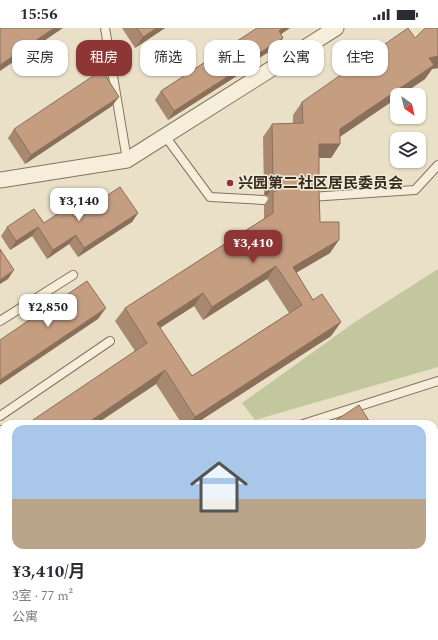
<!DOCTYPE html>
<html lang="zh">
<head>
<meta charset="utf-8">
<style>
	body { margin:0; font-family:Spectral,"Noto Sans SC",serif; background:#f2f2f3; color:#2b2b33; height:100vh; display:flex; flex-direction:column; font-size:15px; white-space:nowrap }
	* { box-sizing:border-box; margin:0 }
	p { font-size:13px; color:#7c7c81 }
	.icon { flex:none; width:22px; height:22px; fill:none; stroke:currentColor; stroke-width:2; stroke-linecap:round; stroke-linejoin:round }
	.map { position:relative; flex:1; overflow:hidden }
	.drawer { position:absolute; left:0px; top:392px; width:438px; height:220px; display:flex; flex-direction:column; background:#fff; border-radius:12px 12px 0 0; box-shadow:0 1px 3px #0004 }
	.drawer>* { flex:none }
	.hud { position:absolute; left:12px; top:12px; width:414px; height:36px; display:flex; gap:8px }
	.needle { width:26px; rotate:146deg }
	.buttons { position:absolute; left:390px; top:60px; display:grid; gap:8px }
	.buttons a { display:grid; place-items:center; width:36px; height:36px; border-radius:8px; background:#fff; box-shadow:0 1px 3px #0004; font-size:20px }
	.price { position:absolute; translate:-50% -34px; padding:0 9px; border-radius:8px; background:#fff; color:#222; font-size:13px; line-height:26px; filter:drop-shadow(0 1px 2px #0008) }
	.price::after { content:''; position:absolute; left:50%; top:24px; width:12px; height:9px; margin-left:-6px; background:inherit; clip-path:polygon(0 0,100% 0,50% 100%) }
	.price.selected { background:#8e3535; color:#fff }
	ul { padding:0; list-style:none }
	li { display:grid; align-content:center; gap:8px; height:212px; padding:0 12px }
	li span { display:grid; place-items:center; height:124px; border-radius:12px; color:#555 }
	li>.icon { margin-inline-start:auto }
	span .icon { width:72px; height:72px; fill:#fffc; stroke-width:1 }
	li b { font-size:17px }
	.chip { padding:0 14px; border-radius:12px; background:#fff; box-shadow:0 1px 3px #0004; font-size:14px; line-height:36px }
	.chip.selected { background:#8e3535; color:#fff }
	.status { display:flex; justify-content:space-between; align-items:center; height:28px; padding:0 20px; background:#fff; direction:ltr }
	.status svg { height:11px; fill:currentColor }
	.map>svg:first-child { display:block }
	.green { fill:#c2c79d }
	.lines { fill:none; stroke-linecap:round; stroke-linejoin:round }
	.service-casing { stroke:#84735f; stroke-width:10 }
	.minor-casing { stroke:#84735f; stroke-width:17 }
	.service { stroke:#f6eeda; stroke-width:8 }
	.minor { stroke:#f6eeda; stroke-width:15 }
	.wall { fill:#a98870; fill-rule:evenodd }
	.shaded-wall { fill:#8a6f5b }
	.building { fill:#c59e82; stroke:#8a6f5b; fill-rule:evenodd }
	.poi-dot { fill:#8e3535; stroke:#f2ebd7; stroke-width:1.5 }
	.labels { text-anchor:middle; stroke-width:3; stroke-linejoin:round; paint-order:stroke }
	.poi-label { font-size:15px; font-weight:bold; fill:#362b21; stroke:#f2ebd7; text-anchor:start }
</style>
</head>
<body>
<div class="status"><b>15:56</b><svg viewBox="0 0 49 12"><path d="M0 12V9h3v3zM5 12V6h3v6zM10 12V3h3v9zM15 12V0h3v12zM26 1h20v11H26zM47 4h2v5h-2z"/></svg></div>
<div class="map">
<svg width="438" height="612" viewBox="0 0 438 612">
	<rect width="100%" height="100%" fill="#eae0c8"/>
	<path class="green" d="M 438,241 L 438,339 L 255,392 L 242,375 L 355,294 Z"/>
	<g class="lines">
		<g class="service-casing">
			<g id="service">
				<path d="M 105,0 L 127,132"/>
				<path d="M 165,108 L 210,169 L 264,172"/>
				<path d="M 310,169 L 415,162 L 438,137"/>
				<path d="M 0,293 L 73,247"/>
				<path d="M 0,388 L 110,313"/>
				<path d="M 303,396 L 438,353"/>
				<path d="M 0,402 L 4,408"/>
				<path d="M 0,562 L 4,559"/>
				<path d="M 288,608 L 291,612"/>
				<path d="M 192,612 L 198,608"/>
			</g>
		</g>
		<g class="minor-casing">
			<path id="minor" d="M 0,152 L 127,132 L 336,0"/>
		</g>
		<use href="#service" class="service"/>
		<use href="#minor" class="minor"/>
	</g>
	<g class="wall">
		<path d="M 122,0 L 165,0 L 135,20 Z"/>
		<path d="M 257,0 L 290,0 L 281,6 L 283,10 L 277,19 L 246,38 L 243,44 L 168,92 L 155,72 L 161,63 Z"/>
		<path d="M 438,0 L 438,40 L 432,41 L 425,51 L 401,67 L 397,67 L 397,70 L 340,108 L 340,116 L 331,130 L 319,130 L 314,157 L 320,194 L 330,225 L 296,245 L 313,272 L 341,294 L 331,308 L 195,396 L 182,396 L 156,356 L 96,396 L 29,396 L 30,394 L 135,323 L 115,293 L 125,280 L 264,191 L 264,177 L 269,170 L 267,168 L 264,166 L 263,109 L 272,96 L 293,95 L 293,87 L 302,74 L 415,10 ZM 267,251 L 289,285 L 192,348 L 160,300 L 194,278 L 203,292 Z"/>
		<path d="M 112,78 L 25,136 L 8,110 L 14,101 Z"/>
		<path d="M 138,185 L 132,194 L 78,229 L 69,216 L 47,231 L 32,208 L 10,222 L 1,208 L 7,199 L 44,195 L 74,189 Z"/>
		<path d="M 438,415 L 438,458 L 434,452 L 434,418 Z"/>
		<path d="M 96,608 L 156,608 L 150,612 L 95,612 L 94,611 Z"/>
		<path d="M 356,608 L 382,608 L 375,612 L 359,612 Z"/>
	</g>
	<g class="shaded-wall">
		<path d="M 54,0 L 63,0 L 0,43 L 0,37 Z"/>
		<path d="M 157,0 L 165,0 L 135,20 L 143,9 Z"/>
		<path d="M 283,0 L 290,0 L 272,12 L 279,3 Z"/>
		<path d="M 283,10 L 277,19 L 246,38 L 243,44 L 168,92 L 174,83 L 247,33 Z"/>
		<path d="M 438,28 L 438,40 L 432,41 L 425,51 L 401,67 L 397,67 L 397,70 L 331,115 L 340,101 L 429,30 Z"/>
		<path d="M 119,69 L 112,78 L 25,136 L 31,127 Z"/>
		<path d="M 319,116 L 340,116 L 331,130 L 310,130 Z"/>
		<path d="M 319,150 L 310,164 L 316,151 Z"/>
		<path d="M 273,153 L 277,154 L 267,168 L 264,166 Z"/>
		<path d="M 138,185 L 132,194 L 78,229 L 84,220 Z"/>
		<path d="M 38,199 L 32,208 L 10,222 L 16,213 Z"/>
		<path d="M 76,207 L 69,216 L 47,231 L 53,222 Z"/>
		<path d="M 339,212 L 330,225 L 285,251 L 293,239 Z"/>
		<path d="M 276,238 L 267,251 L 203,292 L 212,279 Z"/>
		<path d="M 14,242 L 8,251 L 0,256 L 0,252 Z"/>
		<path d="M 203,265 L 194,278 L 147,308 L 157,295 Z"/>
		<path d="M 106,280 L 98,291 L 0,357 L 0,352 Z"/>
		<path d="M 341,294 L 331,308 L 195,396 L 190,396 L 195,389 Z"/>
		<path d="M 165,342 L 156,356 L 96,396 L 86,396 Z"/>
		<path d="M 4,530 L 4,535 L 0,538 L 0,532 Z"/>
		<path d="M 438,566 L 438,571 L 434,574 L 434,569 Z"/>
		<path d="M 34,608 L 43,608 L 37,612 L 29,612 Z"/>
		<path d="M 147,608 L 156,608 L 150,612 L 141,612 Z"/>
		<path d="M 330,608 L 338,608 L 332,612 L 323,612 Z"/>
		<path d="M 373,608 L 382,608 L 375,612 L 369,612 L 370,610 Z"/>
	</g>
	<g class="building">
		<path d="M 0,0 L 54,0 L 0,37 Z"/>
		<path d="M 137,0 L 157,0 L 143,9 Z"/>
		<path d="M 257,0 L 283,0 L 279,3 L 283,10 L 247,33 L 249,35 L 174,83 L 161,63 Z"/>
		<path d="M 408,0 L 415,10 L 425,0 L 438,0 L 438,28 L 429,30 L 434,37 L 340,101 L 340,116 L 319,116 L 319,150 L 316,151 L 314,155 L 315,159 L 319,161 L 320,194 L 339,194 L 339,212 L 293,239 L 313,272 L 322,266 L 341,294 L 195,389 L 165,342 L 86,396 L 31,396 L 30,394 L 147,315 L 125,280 L 273,185 L 273,164 L 278,162 L 279,158 L 277,154 L 273,153 L 272,96 L 303,95 L 302,74 ZM 276,238 L 302,277 L 192,348 L 157,295 L 203,265 L 212,279 Z"/>
		<path d="M 102,42 L 119,69 L 31,127 L 14,101 Z"/>
		<path d="M 120,159 L 138,185 L 84,220 L 76,207 L 53,222 L 38,199 L 16,213 L 7,199 L 34,181 L 44,195 L 68,179 L 74,189 Z"/>
		<path d="M 0,221 L 14,242 L 0,252 Z"/>
		<path d="M 87,253 L 106,280 L 0,352 L 0,312 Z"/>
		<path d="M 359,377 L 371,396 L 330,396 Z"/>
		<path d="M 438,415 L 438,436 L 434,430 L 434,418 Z"/>
		<path d="M 4,490 L 4,530 L 0,532 L 0,493 Z"/>
		<path d="M 434,539 L 438,546 L 438,566 L 434,569 Z"/>
		<path d="M 4,589 L 4,608 L 34,608 L 29,612 L 0,612 L 0,591 Z"/>
		<path d="M 107,608 L 147,608 L 141,612 L 109,612 Z"/>
		<path d="M 304,608 L 330,608 L 323,612 L 298,612 Z"/>
	</g>
	<circle class="poi-dot" cx="230" cy="155" r="4"/>
	<g class="labels">
		<g class="poi-label">
			<text x="238" y="160">兴园第二社区居民委员会</text>
		</g>
	</g>
</svg>
<div class="buttons">
<a><svg class="needle" viewBox="-14 -14 28 28"><path d="M0-13l5 13h-10z" fill="#e53935"/><path d="M0 13l5-13h-10z" fill="#7c7c81"/></svg></a>
<a><svg class="icon" aria-label="layers" viewBox="0 0 24 24"><path d="M12 4l9 5-9 5-9-5zM3 14l9 5 9-5"/></svg></a>
</div>
<b class="price" style="left:79px;top:194px">¥3,140</b>
<b class="price selected" style="left:253px;top:236px">¥3,410</b>
<b class="price" style="left:48px;top:300px">¥2,850</b>
<div class="hud">
<a class="chip">买房</a>
<a class="chip selected">租房</a>
<a class="chip">筛选</a>
<a class="chip">新上</a>
<a class="chip">公寓</a>
<a class="chip">住宅</a>
</div>
<section class="drawer">
<ul>
<li><span style="background:linear-gradient(#a9c7e8 60%,#b9a48a 0)"><svg class="icon" aria-label="home" viewBox="0 0 24 24"><path d="M3 11l9-7 9 7M6 9v11h12V9"/></svg></span><div><b>¥3,410/月</b><p>3室 · 77 m²</p><p>公寓</p></div></li>
</ul>
</section>
</div>
</body>
</html>
